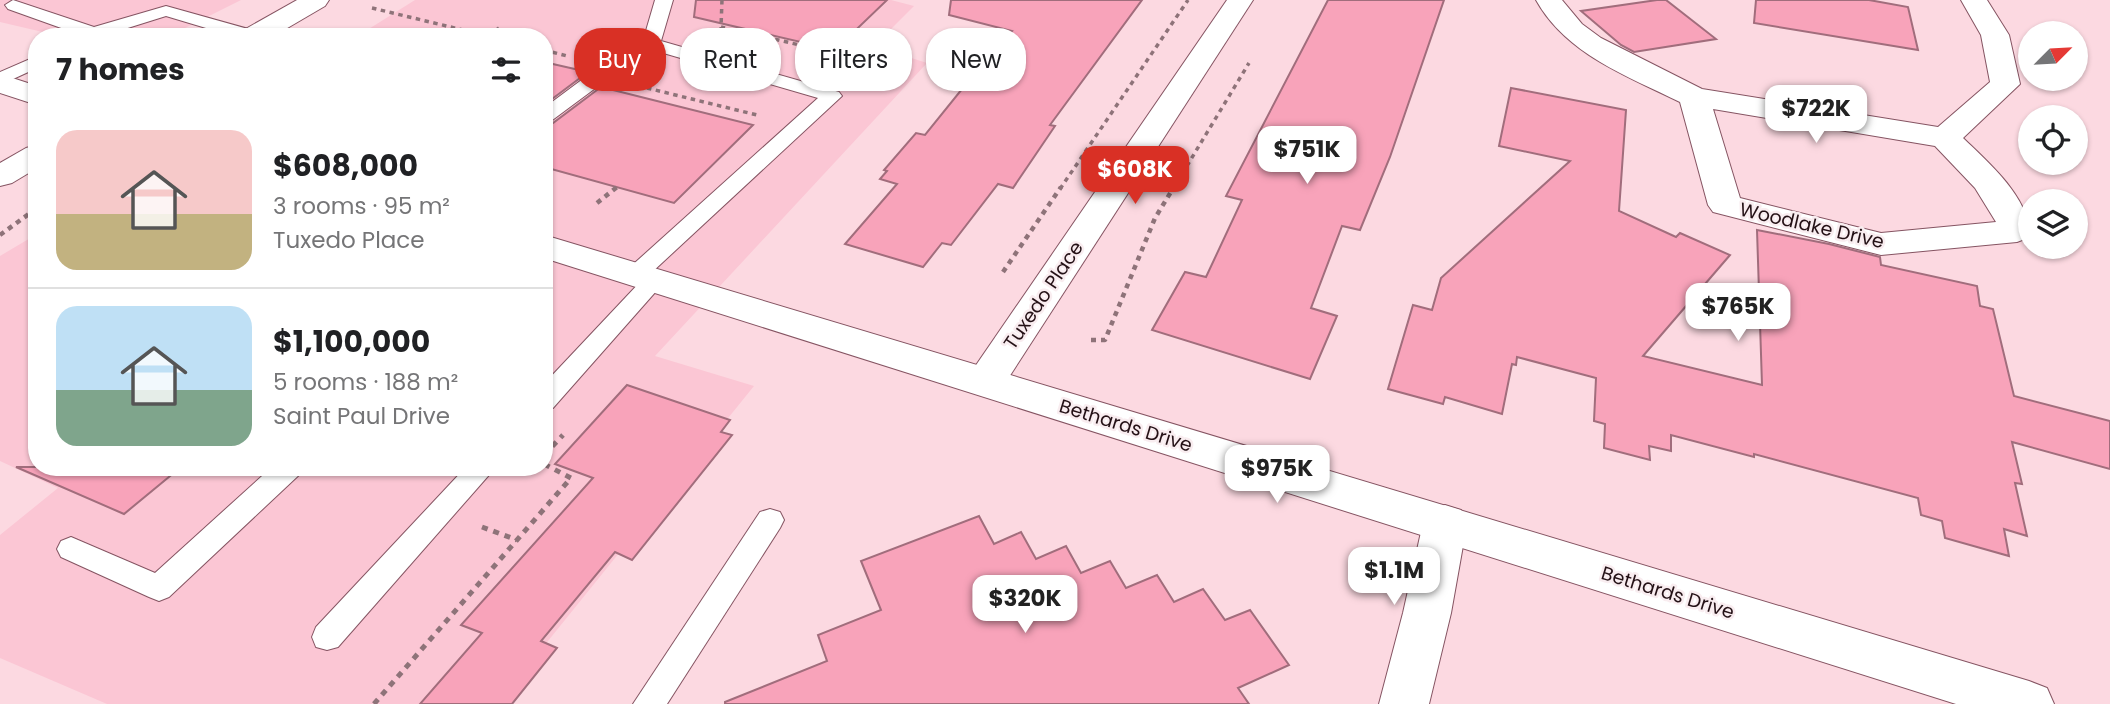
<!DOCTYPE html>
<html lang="en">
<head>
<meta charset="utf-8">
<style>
	body { margin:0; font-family:Poppins,sans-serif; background:#f2f2f2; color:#202124; height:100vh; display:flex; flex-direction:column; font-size:26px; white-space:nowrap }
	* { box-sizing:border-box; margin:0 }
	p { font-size:23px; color:#757577 }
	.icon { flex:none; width:38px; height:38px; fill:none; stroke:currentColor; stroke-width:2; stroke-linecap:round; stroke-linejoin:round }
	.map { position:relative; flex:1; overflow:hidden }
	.side { position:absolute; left:28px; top:28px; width:525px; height:448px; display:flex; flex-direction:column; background:#fff; border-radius:28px; box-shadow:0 2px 5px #0004 }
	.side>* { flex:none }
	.top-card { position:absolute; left:574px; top:28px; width:665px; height:63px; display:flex; gap:14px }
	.needle { width:46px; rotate:66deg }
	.tools { position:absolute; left:2018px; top:21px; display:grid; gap:14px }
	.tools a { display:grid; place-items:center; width:70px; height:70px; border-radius:50%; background:#fff; box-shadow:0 2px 5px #0004; font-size:35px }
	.price { position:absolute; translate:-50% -60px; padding:0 16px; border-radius:14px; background:#fff; color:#222; font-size:23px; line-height:46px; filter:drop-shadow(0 2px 4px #0008) }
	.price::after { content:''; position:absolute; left:50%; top:42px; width:21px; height:16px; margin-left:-10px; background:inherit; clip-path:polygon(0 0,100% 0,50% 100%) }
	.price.current { background:#d93025; color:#fff }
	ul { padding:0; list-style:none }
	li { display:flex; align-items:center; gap:21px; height:175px; padding:0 28px }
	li+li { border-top:2px solid #e0e0e0 }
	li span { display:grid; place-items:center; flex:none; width:196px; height:140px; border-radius:21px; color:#555 }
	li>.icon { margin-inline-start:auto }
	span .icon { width:84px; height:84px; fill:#fffc; stroke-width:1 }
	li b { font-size:30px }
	h2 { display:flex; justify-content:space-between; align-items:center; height:84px; padding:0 28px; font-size:30px }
	.chip { padding:0 24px; border-radius:28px; background:#fff; box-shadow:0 2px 5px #0004; font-size:24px; line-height:63px }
	.chip.current { background:#d93025; color:#fff }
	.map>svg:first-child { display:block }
	.built { fill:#fbc6d4 }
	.building { fill:#f8a3ba; stroke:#a16d7c; stroke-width:2 }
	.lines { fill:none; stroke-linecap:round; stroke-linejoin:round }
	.service-casing { stroke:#855462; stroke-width:2 }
	.minor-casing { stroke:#855462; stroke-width:2 }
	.tertiary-casing { stroke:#855462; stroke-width:2 }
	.path-far2 { stroke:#8e7379; stroke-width:3.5; stroke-dasharray:4.5 4.5; stroke-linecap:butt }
	.path-far1 { stroke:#8e7379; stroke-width:4.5; stroke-dasharray:5 5; stroke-linecap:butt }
	.path { stroke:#8e7379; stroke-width:5; stroke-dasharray:6 6; stroke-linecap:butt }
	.service { fill:#fff; fill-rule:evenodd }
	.minor { fill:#fff; fill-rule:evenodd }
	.tertiary { fill:#fff; fill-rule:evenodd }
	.labels { text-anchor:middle; stroke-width:5; stroke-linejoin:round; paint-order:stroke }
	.street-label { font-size:19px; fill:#241116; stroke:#f9edf0 }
</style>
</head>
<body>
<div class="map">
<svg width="2110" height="704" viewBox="0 0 2110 704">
	<rect width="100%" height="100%" fill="#fcd9e1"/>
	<g class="built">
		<path d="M 0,0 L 241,0 L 167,37 L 64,37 L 0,22 Z"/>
		<path d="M 415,0 L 891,0 L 914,6 L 874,46 L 927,63 L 655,356 L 754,386 L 497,704 L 107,704 L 0,658 L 0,535 L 58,488 L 0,461 L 0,256 L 37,234 L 37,467 L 544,467 L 544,37 L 356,37 Z"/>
	</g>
	<g class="building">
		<path d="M 696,0 L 887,0 L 835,50 L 694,17 Z"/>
		<path d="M 951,0 L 1142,0 L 1050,125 L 1055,126 L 1013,188 L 998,184 L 951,245 L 942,243 L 923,267 L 845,244 L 897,184 L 880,179 L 887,171 L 884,170 L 916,133 L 925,135 L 979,68 L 1012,31 L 949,15 Z"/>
		<path d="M 1328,0 L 1444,0 L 1390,157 L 1360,230 L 1342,226 L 1311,308 L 1337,316 L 1310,379 L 1152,330 L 1185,272 L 1206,277 L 1242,200 L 1226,196 Z"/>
		<path d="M 1657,0 L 1666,0 L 1716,39 L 1634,52 L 1621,45 L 1581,11 Z"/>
		<path d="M 1756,0 L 1869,0 L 1908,7 L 1918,50 L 1754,23 Z"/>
		<path d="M 544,62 L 588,72 L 544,105 Z"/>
		<path d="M 601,87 L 753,125 L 674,203 L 544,167 L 544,125 L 553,123 Z"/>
		<path d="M 1511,88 L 1626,110 L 1619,211 L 1676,237 L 1680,233 L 1730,255 L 1643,356 L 1762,385 L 1757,230 L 1829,244 L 1880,257 L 1881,265 L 1977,286 L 1980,306 L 1993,309 L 2014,396 L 2110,421 L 2110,469 L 2012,442 L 2022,484 L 2015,483 L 2027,536 L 2004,529 L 2009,556 L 1945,538 L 1942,521 L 1921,515 L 1918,498 L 1754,454 L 1754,457 L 1671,435 L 1671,451 L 1649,446 L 1650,460 L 1604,448 L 1605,424 L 1594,421 L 1596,378 L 1517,357 L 1516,365 L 1512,364 L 1502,414 L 1445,397 L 1443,404 L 1388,389 L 1413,305 L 1432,310 L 1441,278 L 1570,161 L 1499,146 Z"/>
		<path d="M 627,385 L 730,420 L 721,432 L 732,435 L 632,560 L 615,552 L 541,641 L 557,648 L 512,704 L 420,704 L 482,633 L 461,625 L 593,478 L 555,464 Z"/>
		<path d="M 16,467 L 181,467 L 124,514 Z"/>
		<path d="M 979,516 L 994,544 L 1021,532 L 1036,559 L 1066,546 L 1081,573 L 1110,561 L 1126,588 L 1157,575 L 1174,602 L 1203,589 L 1225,620 L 1250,610 L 1289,665 L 1238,688 L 1249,704 L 725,704 L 725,702 L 827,661 L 818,635 L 881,610 L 861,561 Z"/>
	</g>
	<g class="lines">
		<g class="service-casing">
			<g id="service">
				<path d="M 13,0 L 94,27 L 166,6 L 259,32 L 262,36 L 236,37 L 166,16 L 99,37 L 76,37 L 78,34 L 8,9 L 5,5 Z"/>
				<path d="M 655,0 L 673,0 L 661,41 L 839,92 L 842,96 L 650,274 L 663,275 L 666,280 L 553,408 L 544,410 L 544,384 L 642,280 L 628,279 L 625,274 L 628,269 L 818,98 L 653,50 L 609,78 L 551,121 L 544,123 L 544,108 L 595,70 L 643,41 Z"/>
				<path d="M 37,56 L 37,68 L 0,85 L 0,72 Z"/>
				<path d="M 272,467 L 303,467 L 300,474 L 169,597 L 159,601 L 149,597 L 61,557 L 57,549 L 61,541 L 71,537 L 155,573 Z"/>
				<path d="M 466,467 L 496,467 L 338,647 L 327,650 L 316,647 L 312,637 L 316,627 Z"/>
				<path d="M 770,509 L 780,512 L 784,520 L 780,528 L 667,704 L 633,704 L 760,512 Z"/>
			</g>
		</g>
		<g class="minor-casing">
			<g id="minor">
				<path d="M 1227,0 L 1253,0 L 1000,391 L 986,395 L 972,391 L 966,381 L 972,371 Z"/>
				<path d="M 1536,0 L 1562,0 L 1582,24 L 1601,38 L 1702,89 L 1938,127 L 1990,82 L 1981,35 L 1961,0 L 1987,0 L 2009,35 L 2020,84 L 1963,138 C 1990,164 2030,198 2030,237 L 2017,242 L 1881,255 L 1713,212 L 1708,205 L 1680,102 C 1627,76 1566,54 1536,0 ZM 1713,109 L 1935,146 L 1975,188 L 1996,222 L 1881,233 L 1740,198 Z"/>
				<path d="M 1445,505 L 1461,510 L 1467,523 L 1451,613 L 1429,704 L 1379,704 L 1403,613 L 1423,523 L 1429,510 Z"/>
			</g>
		</g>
		<g class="tertiary-casing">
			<g id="tertiary">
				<path d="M 297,0 L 329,0 L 325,6 L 272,37 L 238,37 L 242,31 Z"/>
				<path d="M 0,74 L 37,86 L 37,105 L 0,93 Z"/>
				<path d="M 37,145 L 37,168 L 12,183 L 0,186 L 0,163 L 26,148 Z"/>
				<path d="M 544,235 L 2029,681 L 2047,688 L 2054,704 L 1956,704 L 544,258 Z"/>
			</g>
		</g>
		<g class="path-far2">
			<path d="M 722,0 L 721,27 L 725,28"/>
			<path d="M 372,8 L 492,37"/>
			<path d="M 740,31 L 838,54"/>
			<path d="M 489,35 L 499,28"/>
			<path d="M 544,50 L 567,56"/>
			<path d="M 647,88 L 757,115"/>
			<path d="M 1060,189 L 1188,0"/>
			<path d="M 1173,189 L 1249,63"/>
		</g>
		<g class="path-far1">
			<path d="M 597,203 L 617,187"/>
			<path d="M 0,235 L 37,208"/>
			<path d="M 1003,272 L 1061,187"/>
			<path d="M 1091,340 L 1105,340 L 1155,218 L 1174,187"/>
		</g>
		<g class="path">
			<path d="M 544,455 L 563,435"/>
			<path d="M 482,527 L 517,540"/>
			<path d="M 374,704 L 571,478 L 544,464"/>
		</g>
		<use href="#service" class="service"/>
		<use href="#minor" class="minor"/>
		<use href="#tertiary" class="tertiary"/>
	</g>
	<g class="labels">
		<g class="street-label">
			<text transform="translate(1812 225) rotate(13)" y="7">Woodlake Drive</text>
			<text transform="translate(1043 295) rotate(-56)" y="7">Tuxedo Place</text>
			<text transform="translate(1126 425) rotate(17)" y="7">Bethards Drive</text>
			<text transform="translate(1668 592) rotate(17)" y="7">Bethards Drive</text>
		</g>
	</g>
</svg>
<div class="tools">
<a><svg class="needle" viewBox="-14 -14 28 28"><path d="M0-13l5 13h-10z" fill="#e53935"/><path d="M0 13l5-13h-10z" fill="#757577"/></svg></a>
<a><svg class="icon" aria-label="locate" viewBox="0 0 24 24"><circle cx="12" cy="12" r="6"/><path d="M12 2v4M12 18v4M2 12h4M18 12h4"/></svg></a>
<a><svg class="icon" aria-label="layers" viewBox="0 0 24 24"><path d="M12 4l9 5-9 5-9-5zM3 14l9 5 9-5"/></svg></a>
</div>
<b class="price" style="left:1816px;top:145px">$722K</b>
<b class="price" style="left:1307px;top:186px">$751K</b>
<b class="price current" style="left:1135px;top:206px">$608K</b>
<b class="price" style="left:1738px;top:343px">$765K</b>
<b class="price" style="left:1277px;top:505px">$975K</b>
<b class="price" style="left:1394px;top:607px">$1.1M</b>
<b class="price" style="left:1025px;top:635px">$320K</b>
<div class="top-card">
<a class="chip current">Buy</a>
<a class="chip">Rent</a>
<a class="chip">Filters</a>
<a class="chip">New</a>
</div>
<section class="side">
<h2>7 homes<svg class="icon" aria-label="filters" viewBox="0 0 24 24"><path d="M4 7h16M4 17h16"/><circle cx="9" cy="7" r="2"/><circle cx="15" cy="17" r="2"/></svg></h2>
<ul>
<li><span style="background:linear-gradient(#f6c9c9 60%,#c2b280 0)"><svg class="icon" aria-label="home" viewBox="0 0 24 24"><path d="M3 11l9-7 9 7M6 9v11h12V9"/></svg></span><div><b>$608,000</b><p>3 rooms · 95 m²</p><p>Tuxedo Place</p></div></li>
<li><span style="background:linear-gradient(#bfe0f5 60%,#7fa58c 0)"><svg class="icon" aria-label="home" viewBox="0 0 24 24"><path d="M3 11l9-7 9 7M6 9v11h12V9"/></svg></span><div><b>$1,100,000</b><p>5 rooms · 188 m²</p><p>Saint Paul Drive</p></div></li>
</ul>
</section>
</div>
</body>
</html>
